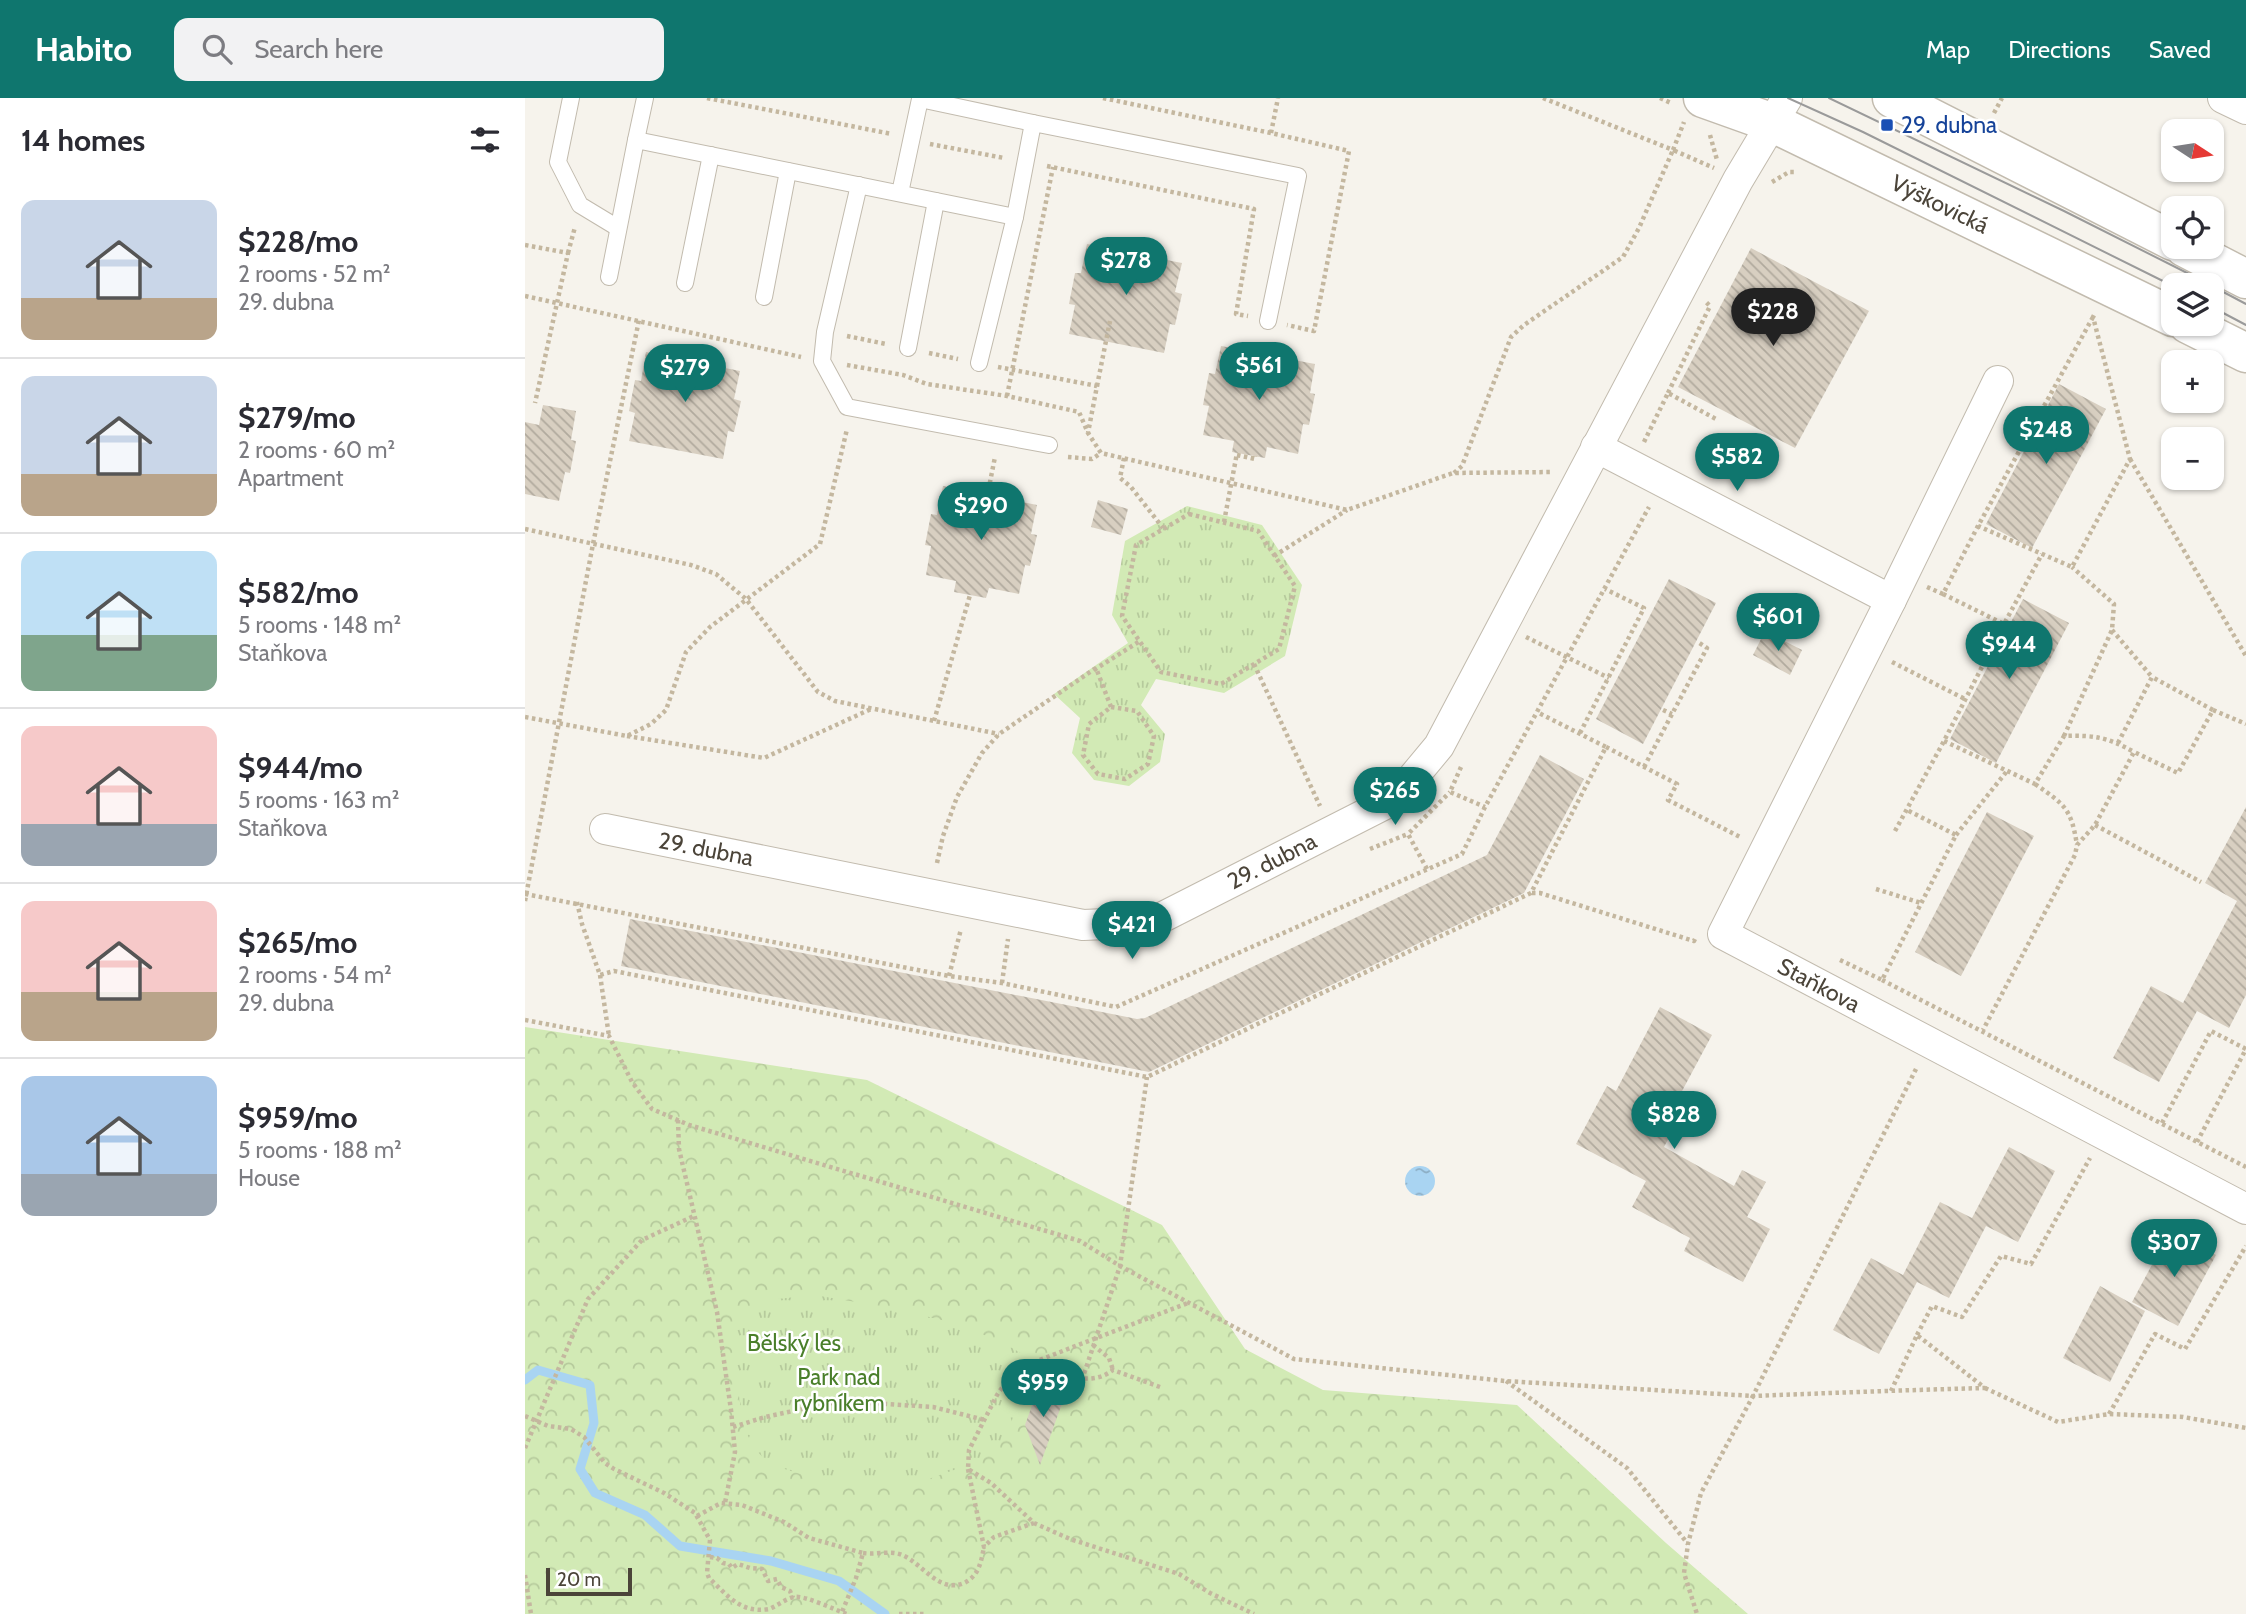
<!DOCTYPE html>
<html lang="en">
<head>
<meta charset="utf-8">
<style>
	body { margin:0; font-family:Cabin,sans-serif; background:#f2f2f3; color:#2b2b33; height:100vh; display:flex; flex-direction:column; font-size:26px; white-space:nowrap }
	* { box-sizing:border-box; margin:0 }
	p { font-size:23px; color:#7c7c81 }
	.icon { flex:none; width:38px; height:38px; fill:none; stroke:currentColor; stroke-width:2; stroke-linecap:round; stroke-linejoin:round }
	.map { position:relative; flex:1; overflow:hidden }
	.drawer { display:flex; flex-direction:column; background:#fff; width:525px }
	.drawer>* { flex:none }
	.needle { width:46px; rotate:102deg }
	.fabs { position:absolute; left:1636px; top:21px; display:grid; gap:14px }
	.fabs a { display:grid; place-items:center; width:63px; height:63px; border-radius:14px; background:#fff; box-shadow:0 2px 5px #0004; font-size:35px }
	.scale { position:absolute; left:21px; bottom:18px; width:86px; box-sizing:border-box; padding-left:7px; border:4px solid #4b4439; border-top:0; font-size:19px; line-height:24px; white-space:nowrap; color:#4b4439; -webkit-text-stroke:5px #fff; paint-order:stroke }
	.price { position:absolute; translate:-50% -60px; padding:0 16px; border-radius:24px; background:#0f766e; color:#fff; font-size:23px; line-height:46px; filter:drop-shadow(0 2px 4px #0008) }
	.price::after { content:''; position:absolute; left:50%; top:42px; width:21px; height:16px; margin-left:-10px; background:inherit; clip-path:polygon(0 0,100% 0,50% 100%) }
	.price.current { background:#222; color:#fff }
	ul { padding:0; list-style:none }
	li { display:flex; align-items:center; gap:21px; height:175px; padding:0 21px }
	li+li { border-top:2px solid #e1e1e2 }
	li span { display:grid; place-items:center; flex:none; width:196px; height:140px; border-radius:14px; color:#555 }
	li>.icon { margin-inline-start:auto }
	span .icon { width:84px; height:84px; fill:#fffc; stroke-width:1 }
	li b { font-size:30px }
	h2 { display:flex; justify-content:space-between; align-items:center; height:84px; padding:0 21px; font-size:30px }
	header { display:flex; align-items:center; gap:42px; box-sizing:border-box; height:98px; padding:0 35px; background:#0f766e; color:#fff }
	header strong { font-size:33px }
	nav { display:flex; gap:38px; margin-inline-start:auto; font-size:24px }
	.search { width:490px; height:63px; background:#f2f2f3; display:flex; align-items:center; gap:18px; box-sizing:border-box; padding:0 24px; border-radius:14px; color:#7c7c81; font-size:26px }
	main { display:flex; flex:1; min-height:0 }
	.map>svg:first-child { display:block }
	.forest { fill:url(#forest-crowns) }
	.park { fill:url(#park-tufts) }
	.water { fill:url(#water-ripples) }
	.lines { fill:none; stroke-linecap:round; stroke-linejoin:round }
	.stream { stroke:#a9d4f2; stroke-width:9 }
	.building { fill:url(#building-back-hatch) }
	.service-casing { stroke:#c2bbae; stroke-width:18 }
	.minor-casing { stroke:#c2bbae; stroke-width:32 }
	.tertiary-casing { stroke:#c2bbae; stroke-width:41 }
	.path { stroke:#c4b79f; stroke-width:4.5; stroke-dasharray:3.5 3.5; stroke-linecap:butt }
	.service { stroke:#fff; stroke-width:16 }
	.minor { stroke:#fff; stroke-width:30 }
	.tertiary { stroke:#fff; stroke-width:38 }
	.tram { stroke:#9a9a9a; stroke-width:2 }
	.transit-dot { fill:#1a4fb4; stroke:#fff; stroke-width:2.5 }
	.labels { text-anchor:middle; stroke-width:5; stroke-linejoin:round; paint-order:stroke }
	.transit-label { font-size:23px; fill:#164399; stroke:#fff; text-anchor:start }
	.street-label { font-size:23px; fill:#4b4439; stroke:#fff }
	.park-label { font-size:23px; fill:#4a7f2a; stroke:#fff }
</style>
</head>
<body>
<header>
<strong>Habito</strong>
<div class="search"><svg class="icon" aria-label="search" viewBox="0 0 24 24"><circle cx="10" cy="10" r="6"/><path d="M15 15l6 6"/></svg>Search here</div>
<nav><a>Map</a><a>Directions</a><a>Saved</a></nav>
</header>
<main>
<section class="drawer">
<h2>14 homes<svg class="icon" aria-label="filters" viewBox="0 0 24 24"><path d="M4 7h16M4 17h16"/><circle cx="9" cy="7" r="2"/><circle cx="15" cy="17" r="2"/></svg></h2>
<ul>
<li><span style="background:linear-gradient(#c9d6e8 70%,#b9a48a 0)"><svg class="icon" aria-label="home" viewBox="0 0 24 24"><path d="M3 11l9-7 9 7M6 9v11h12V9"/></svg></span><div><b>$228/mo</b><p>2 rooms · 52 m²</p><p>29. dubna</p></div></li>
<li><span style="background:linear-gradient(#c9d6e8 70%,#b9a48a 0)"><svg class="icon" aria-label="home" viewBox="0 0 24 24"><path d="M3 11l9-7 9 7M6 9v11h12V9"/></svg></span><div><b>$279/mo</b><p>2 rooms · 60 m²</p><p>Apartment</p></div></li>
<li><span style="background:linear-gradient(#bfe0f5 60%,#7fa58c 0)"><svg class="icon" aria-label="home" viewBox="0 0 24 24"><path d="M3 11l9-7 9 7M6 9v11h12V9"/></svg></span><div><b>$582/mo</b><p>5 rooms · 148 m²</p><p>Staňkova</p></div></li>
<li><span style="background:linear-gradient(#f6c9c9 70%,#9aa5b1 0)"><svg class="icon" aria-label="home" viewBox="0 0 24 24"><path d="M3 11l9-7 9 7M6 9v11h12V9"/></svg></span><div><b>$944/mo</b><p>5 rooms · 163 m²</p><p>Staňkova</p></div></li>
<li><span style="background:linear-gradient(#f6c9c9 65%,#b9a48a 0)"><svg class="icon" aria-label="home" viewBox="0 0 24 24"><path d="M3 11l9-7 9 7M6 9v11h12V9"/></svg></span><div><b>$265/mo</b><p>2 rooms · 54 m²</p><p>29. dubna</p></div></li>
<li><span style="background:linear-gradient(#a9c7e8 70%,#9aa5b1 0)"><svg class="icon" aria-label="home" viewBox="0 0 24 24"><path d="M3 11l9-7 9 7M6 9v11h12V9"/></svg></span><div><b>$959/mo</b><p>5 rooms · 188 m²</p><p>House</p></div></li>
</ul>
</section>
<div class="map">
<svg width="1721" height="1516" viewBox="0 0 1721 1516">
	<defs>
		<pattern id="forest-crowns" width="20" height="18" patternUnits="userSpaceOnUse" patternTransform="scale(1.75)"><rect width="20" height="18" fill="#d2eab5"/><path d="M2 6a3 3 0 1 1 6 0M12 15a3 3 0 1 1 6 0" fill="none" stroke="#b6ca9c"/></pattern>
		<pattern id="park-tufts" width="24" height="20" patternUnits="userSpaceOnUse" patternTransform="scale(1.75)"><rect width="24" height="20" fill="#d2eab5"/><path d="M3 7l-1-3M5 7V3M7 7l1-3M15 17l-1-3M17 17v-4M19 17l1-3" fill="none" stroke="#b6ca9c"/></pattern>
		<pattern id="water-ripples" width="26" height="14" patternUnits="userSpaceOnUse" patternTransform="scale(1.75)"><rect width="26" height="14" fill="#a9d4f2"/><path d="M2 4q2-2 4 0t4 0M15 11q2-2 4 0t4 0" fill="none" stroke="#8caec5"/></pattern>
		<pattern id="building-back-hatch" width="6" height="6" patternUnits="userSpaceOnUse" patternTransform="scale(1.75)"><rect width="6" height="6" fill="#d8cfc1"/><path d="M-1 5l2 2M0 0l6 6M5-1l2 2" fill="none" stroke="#b1aa9e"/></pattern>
	</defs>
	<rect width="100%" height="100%" fill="#f6f3ec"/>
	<path class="forest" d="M 0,929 L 342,982 L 637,1127 L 720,1251 L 798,1292 L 992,1307 L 1141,1445 L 1223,1516 L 0,1516 Z"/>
	<g class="park">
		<path d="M 662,408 L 737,427 L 777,487 L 760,558 L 699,595 L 631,581 L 616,607 L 640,636 L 635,664 L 604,688 L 569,682 L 547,655 L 555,620 L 529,596 L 603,545 L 587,517 L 600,443 Z"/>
		<path d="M 289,1197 L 367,1210 L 429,1225 L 477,1244 L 497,1256 L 506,1271 L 487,1322 L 473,1351 L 454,1363 L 398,1383 L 336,1385 L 288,1380 L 244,1366 L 231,1352 L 219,1331 L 204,1232 L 214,1213 L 243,1202 Z"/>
	</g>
	<circle class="water" cx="895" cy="1083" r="15"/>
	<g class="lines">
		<path class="stream" d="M 0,1282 L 13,1272 L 65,1287 L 69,1325 L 55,1371 L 70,1395 L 120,1417 L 155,1448 L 246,1463 L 314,1483 L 360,1516"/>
	</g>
	<g class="building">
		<path d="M 594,142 L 628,149 L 626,159 L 657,165 L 650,194 L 657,196 L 650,227 L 645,226 L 639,255 L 544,236 L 550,207 L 544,206 L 550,175 L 556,175 L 562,146 L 593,152 Z"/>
		<path d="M 1226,150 L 1344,213 L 1270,350 L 1153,289 Z"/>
		<path d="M 696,248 L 790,266 L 785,295 L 790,296 L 784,327 L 778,326 L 773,356 L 742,349 L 740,360 L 707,354 L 709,343 L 678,337 L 684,308 L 678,307 L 684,275 L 690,276 Z"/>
		<path d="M 154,250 L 187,256 L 185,267 L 215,273 L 209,301 L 216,303 L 209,334 L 203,333 L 198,361 L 104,343 L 110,315 L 104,313 L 110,282 L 116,283 L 121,254 L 152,260 Z"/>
		<path d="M 1534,286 L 1581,311 L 1507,450 L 1461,426 Z"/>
		<path d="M 18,307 L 51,313 L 46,342 L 51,343 L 45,375 L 40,374 L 34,403 L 0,396 L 0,324 L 14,327 Z"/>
		<path d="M 418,388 L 512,407 L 506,436 L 512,437 L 505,468 L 500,467 L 494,496 L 464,490 L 461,500 L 429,494 L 431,483 L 401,477 L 406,448 L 400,447 L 406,416 L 412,417 Z"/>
		<path d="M 573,402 L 603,411 L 596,437 L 566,429 Z"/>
		<path d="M 1144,481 L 1191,505 L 1118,646 L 1071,621 Z"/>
		<path d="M 1498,501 L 1544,525 L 1471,665 L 1425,641 Z"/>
		<path d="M 1240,533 L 1277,552 L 1265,577 L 1228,557 Z"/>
		<path d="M 1015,657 L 1059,681 L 999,795 L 624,974 L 96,868 L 105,821 L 582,915 L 612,921 L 620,920 L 962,757 Z"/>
		<path d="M 1721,709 L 1721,897 L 1704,930 L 1672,913 L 1634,984 L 1588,960 L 1626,888 L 1658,905 L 1712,803 L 1680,785 Z"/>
		<path d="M 1462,714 L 1509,738 L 1436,878 L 1390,854 Z"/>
		<path d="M 1135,909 L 1187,937 L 1156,995 L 1165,1000 L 1139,1049 L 1209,1088 L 1217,1072 L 1241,1084 L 1222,1119 L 1245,1131 L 1218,1184 L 1159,1153 L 1165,1140 L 1107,1109 L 1121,1083 L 1051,1046 L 1082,988 L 1091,993 Z"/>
		<path d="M 1484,1049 L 1530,1073 L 1493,1144 L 1461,1128 L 1424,1200 L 1392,1184 L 1354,1256 L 1308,1232 L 1346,1160 L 1378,1177 L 1415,1104 L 1447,1120 Z"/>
		<path d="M 1645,1133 L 1691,1157 L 1653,1228 L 1607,1204 Z"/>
		<path d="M 1575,1188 L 1620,1213 L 1585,1284 L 1538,1260 Z"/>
		<path d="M 514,1288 L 540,1297 L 515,1367 L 500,1327 Z"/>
	</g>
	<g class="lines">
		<g class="service-casing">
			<g id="service">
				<path d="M 46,0 L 33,64 L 55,107 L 93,130"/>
				<path d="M 111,42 L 120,0"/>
				<path d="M 334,87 L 300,234 L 297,263 L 322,309 L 524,347"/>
				<path d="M 375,95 L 395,1 L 508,25"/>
				<path d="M 84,179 L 111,42 L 490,119 L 508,25 L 773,78 L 743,223"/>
				<path d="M 160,185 L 186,57"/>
				<path d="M 239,199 L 263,73"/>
				<path d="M 383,250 L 411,103"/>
				<path d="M 454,265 L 490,119"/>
			</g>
		</g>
		<g class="minor-casing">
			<g id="minor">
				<path d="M 1698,0 L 1721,11"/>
				<path d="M 1071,349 L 1366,502 L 1198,836 L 1721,1111"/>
				<path d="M 1366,502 L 1473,283"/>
				<path d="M 80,731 L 558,827 L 628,824 L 870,701 L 914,648 L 1213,82 L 1262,0"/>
			</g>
		</g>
		<g class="tertiary-casing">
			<g id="tertiary">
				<path d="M 1178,0 L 1248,25 L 1648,219"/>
				<path d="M 1367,0 L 1648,143"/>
				<path d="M 1659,149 L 1721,181"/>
				<path d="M 1663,226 L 1721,255"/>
			</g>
		</g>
		<g class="path">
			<path d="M 182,0 L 367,36"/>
			<path d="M 578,0 L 746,35 L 824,53 L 789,233 L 762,227"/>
			<path d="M 1018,0 L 1148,52 L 1159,24"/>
			<path d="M 1135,0 L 1146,5"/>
			<path d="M 1469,15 L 1477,0"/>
			<path d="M 746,35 L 753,0"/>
			<path d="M 1185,37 L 1192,62"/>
			<path d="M 405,46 L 479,60"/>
			<path d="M 522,68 L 729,111 L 711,216 L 723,218"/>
			<path d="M 1247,84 L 1264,74 L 1271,74"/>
			<path d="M 0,147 L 43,155 L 10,305"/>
			<path d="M 43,155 L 50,129"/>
			<path d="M 0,198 L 276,259"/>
			<path d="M 1568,219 L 1453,428 L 1547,469 L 1605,361 L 1568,219 L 1569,217"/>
			<path d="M 322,238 L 361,246"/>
			<path d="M 404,255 L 433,261"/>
			<path d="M 322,267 L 378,277 L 402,286 L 482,298 L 554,314 L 563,335 L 576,355 L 822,412 L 928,375 L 1027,374"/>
			<path d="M 473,269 L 572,288 L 563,335"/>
			<path d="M 572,288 L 585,223"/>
			<path d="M 1143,295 L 1185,208 L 1180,203"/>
			<path d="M 482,298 L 528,69"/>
			<path d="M 1119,344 L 1143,295 L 1191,321"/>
			<path d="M 712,357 L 730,361 L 730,358"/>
			<path d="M 543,359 L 567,361 L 576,355"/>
			<path d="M 599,360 L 595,380 L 606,389 L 638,430"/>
			<path d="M 1605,361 L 1721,558"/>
			<path d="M 929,375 L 937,368 L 986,239 L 999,227 L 1098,159 L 1114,130 L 1148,52 L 1189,70"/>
			<path d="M 462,399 L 470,359"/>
			<path d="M 664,416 L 733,433 L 770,488 L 754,551 L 696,586 L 636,574 L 597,518 L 611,447 Z"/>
			<path d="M 699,424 L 712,355"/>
			<path d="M 0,431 L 166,467 L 191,476 L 221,501 L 293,594 L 310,603 L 474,636"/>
			<path d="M 749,458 L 822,412"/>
			<path d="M 1402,489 L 1418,496 L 1453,428"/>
			<path d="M 1418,496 L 1479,526 L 1517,456"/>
			<path d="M 1587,532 L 1627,579"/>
			<path d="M 1001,539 L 1084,580"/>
			<path d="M 1367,564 L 1440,601"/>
			<path d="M 729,566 L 795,708"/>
			<path d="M 569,572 L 615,543"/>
			<path d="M 586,609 L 612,613 L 629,638 L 623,666 L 600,681 L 573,676 L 558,657 L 564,626 Z"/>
			<path d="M 1138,612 L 1147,616"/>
			<path d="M 1688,612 L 1721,626"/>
			<path d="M 0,619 L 102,638 L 126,626 L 141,612 L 161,554 L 185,529 L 295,446 L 322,331"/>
			<path d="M 409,623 L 445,497"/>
			<path d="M 1055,635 L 1119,510 L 1080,491"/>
			<path d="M 102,638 L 239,660 L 346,611"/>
			<path d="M 1539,638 L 1587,532 L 1589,506 L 1547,469"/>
			<path d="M 1419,643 L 1510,686 L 1539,638 C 1569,637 1582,639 1609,654 L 1570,727 L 1552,747 L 1550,757 L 1458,932"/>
			<path d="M 1593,645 L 1627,579 L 1688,612 L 1653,675 L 1609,654"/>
			<path d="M 1081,649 L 1152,686 L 1143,702 L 1215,739"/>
			<path d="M 936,669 L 925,694 L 960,709"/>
			<path d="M 1119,669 L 1182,550 L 1173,544"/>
			<path d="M 1510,686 C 1540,707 1546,710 1552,747"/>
			<path d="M 1570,727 L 1676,784"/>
			<path d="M 1370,733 L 1419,643 L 1479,526"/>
			<path d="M 1431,737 L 1482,673"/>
			<path d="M 845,751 L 883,736"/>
			<path d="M 412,765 L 418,738 L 432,699 L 457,655 L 474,636 L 571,570 L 586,609"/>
			<path d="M 902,771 L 883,736 L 925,694"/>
			<path d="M 1351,791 L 1396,805"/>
			<path d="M 1007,795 L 1015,795 L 1169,843 L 1171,839"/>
			<path d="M 0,796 L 424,878 L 477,885 L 591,909 L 937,756 L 960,709 L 1124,409"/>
			<path d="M 0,803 L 68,446 L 114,222"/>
			<path d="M 52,804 L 57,826 L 75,877 L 89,873 L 622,979 L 1006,795 L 1081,649 L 1012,614"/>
			<path d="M 1315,862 L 1357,882 L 1431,737 L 1382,712"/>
			<path d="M 75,877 L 84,938"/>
			<path d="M 424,878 L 436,831"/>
			<path d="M 1357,882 L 1721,1069"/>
			<path d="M 477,885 L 483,841"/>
			<path d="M 0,922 L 84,938 L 107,984 L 127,1011 L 164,1027 L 555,1143 L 595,1168 L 769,1261 L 980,1283 L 1228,1298 L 1176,1395 L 1163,1446 L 1159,1475 L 1172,1516"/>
			<path d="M 153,1022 L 154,1051 L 192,1214 L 206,1312 L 210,1354 L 200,1405"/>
			<path d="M 1637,1025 L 1686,933 L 1721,951"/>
			<path d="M 1672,1044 L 1721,951"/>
			<path d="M 1392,1237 L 1407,1208 L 1437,1219 L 1476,1158 L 1506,1166 L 1565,1060"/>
			<path d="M 568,1247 L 584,1260 L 588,1272"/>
			<path d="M 509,1264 L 485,1278 L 472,1297 L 444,1352 L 443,1371 L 466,1385 L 509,1425 L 545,1441 L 654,1476 L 685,1495 L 729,1516"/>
			<path d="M 557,1282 L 595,1168 L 622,979"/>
			<path d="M 981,1283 L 1102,1370 L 1163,1446"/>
			<path d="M 635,1289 L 588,1272 C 563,1291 535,1274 509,1264 L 663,1205"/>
			<path d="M 1460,1290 L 1533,1324 L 1584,1316 L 1658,1319 L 1721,1330"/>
			<path d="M 1366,1293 L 1392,1237 L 1460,1290 C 1383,1292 1305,1295 1228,1298 L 1392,969"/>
			<path d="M 1584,1316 L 1630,1236 L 1660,1251 L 1721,1148"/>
			<path d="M 0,1318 L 23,1328 L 46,1331 L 59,1339 L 80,1365 L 89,1371 L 139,1395 L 170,1415 L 185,1442 L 182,1475 L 184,1480 C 202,1497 216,1516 244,1511 C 252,1508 260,1501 269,1499 C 280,1497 310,1512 322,1516"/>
			<path d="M 208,1329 L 240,1319 L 315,1303 L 408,1309 L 460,1322"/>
			<path d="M 0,1350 L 63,1201 L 117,1142 L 169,1118"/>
			<path d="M 443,1371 L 459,1449 L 469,1439 L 509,1425"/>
			<path d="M 172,1418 L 196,1405 L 217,1407 L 259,1424 L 284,1440 L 338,1455 L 331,1480 L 317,1514"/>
			<path d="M 338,1455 C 351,1457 365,1452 377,1457 C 397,1465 414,1496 439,1485 C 454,1478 456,1464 459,1449"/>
			<path d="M 185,1459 L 192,1460 L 198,1465 L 204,1466 L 207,1470 L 213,1466 L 225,1470 L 237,1471 L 243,1483 L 252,1481 L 256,1489 L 265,1493 L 268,1500"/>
			<path d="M 0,1477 L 6,1516"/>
			<path d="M 374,1516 L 399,1516"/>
		</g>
		<use href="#service" class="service"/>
		<use href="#minor" class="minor"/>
		<use href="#tertiary" class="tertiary"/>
		<g class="tram">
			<path d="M 1263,0 L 1338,34 L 1648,188"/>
			<path d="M 1304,0 L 1539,113 L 1686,187"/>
			<path d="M 1687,188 L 1721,206"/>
			<path d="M 1687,209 L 1721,227"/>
		</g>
	</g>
	<rect class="transit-dot" x="1355" y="20" width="14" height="14" rx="3.5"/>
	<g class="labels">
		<g class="transit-label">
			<text x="1376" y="35">29. dubna</text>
		</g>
		<g class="street-label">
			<text transform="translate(1415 106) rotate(26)" y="8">Výškovická</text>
			<text transform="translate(181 751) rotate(11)" y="8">29. dubna</text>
			<text transform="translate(747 763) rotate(-27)" y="8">29. dubna</text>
			<text transform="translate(1294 887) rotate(28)" y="8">Staňkova</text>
		</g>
		<g class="park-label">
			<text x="269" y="1253">Bělský les</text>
			<text x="314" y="1287">Park nad<tspan x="314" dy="26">rybníkem</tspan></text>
		</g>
	</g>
</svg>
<div class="fabs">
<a><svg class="needle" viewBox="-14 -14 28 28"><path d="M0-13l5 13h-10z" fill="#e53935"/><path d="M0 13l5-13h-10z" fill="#7c7c81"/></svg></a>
<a><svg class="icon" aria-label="locate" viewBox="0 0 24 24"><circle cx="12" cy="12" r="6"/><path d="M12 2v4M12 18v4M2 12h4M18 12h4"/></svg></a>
<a><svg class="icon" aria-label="layers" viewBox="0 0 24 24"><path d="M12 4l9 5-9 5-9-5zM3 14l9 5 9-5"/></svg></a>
<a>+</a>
<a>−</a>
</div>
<div class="scale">20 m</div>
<b class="price" style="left:601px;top:199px">$278</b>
<b class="price current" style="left:1248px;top:250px">$228</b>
<b class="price" style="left:734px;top:304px">$561</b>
<b class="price" style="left:160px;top:306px">$279</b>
<b class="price" style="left:1521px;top:368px">$248</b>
<b class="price" style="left:1212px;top:395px">$582</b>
<b class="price" style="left:456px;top:444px">$290</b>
<b class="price" style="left:1253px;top:555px">$601</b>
<b class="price" style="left:1484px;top:583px">$944</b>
<b class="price" style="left:870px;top:729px">$265</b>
<b class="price" style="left:607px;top:863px">$421</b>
<b class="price" style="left:1149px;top:1053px">$828</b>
<b class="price" style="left:1649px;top:1181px">$307</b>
<b class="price" style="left:518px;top:1321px">$959</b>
</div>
</main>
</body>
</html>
